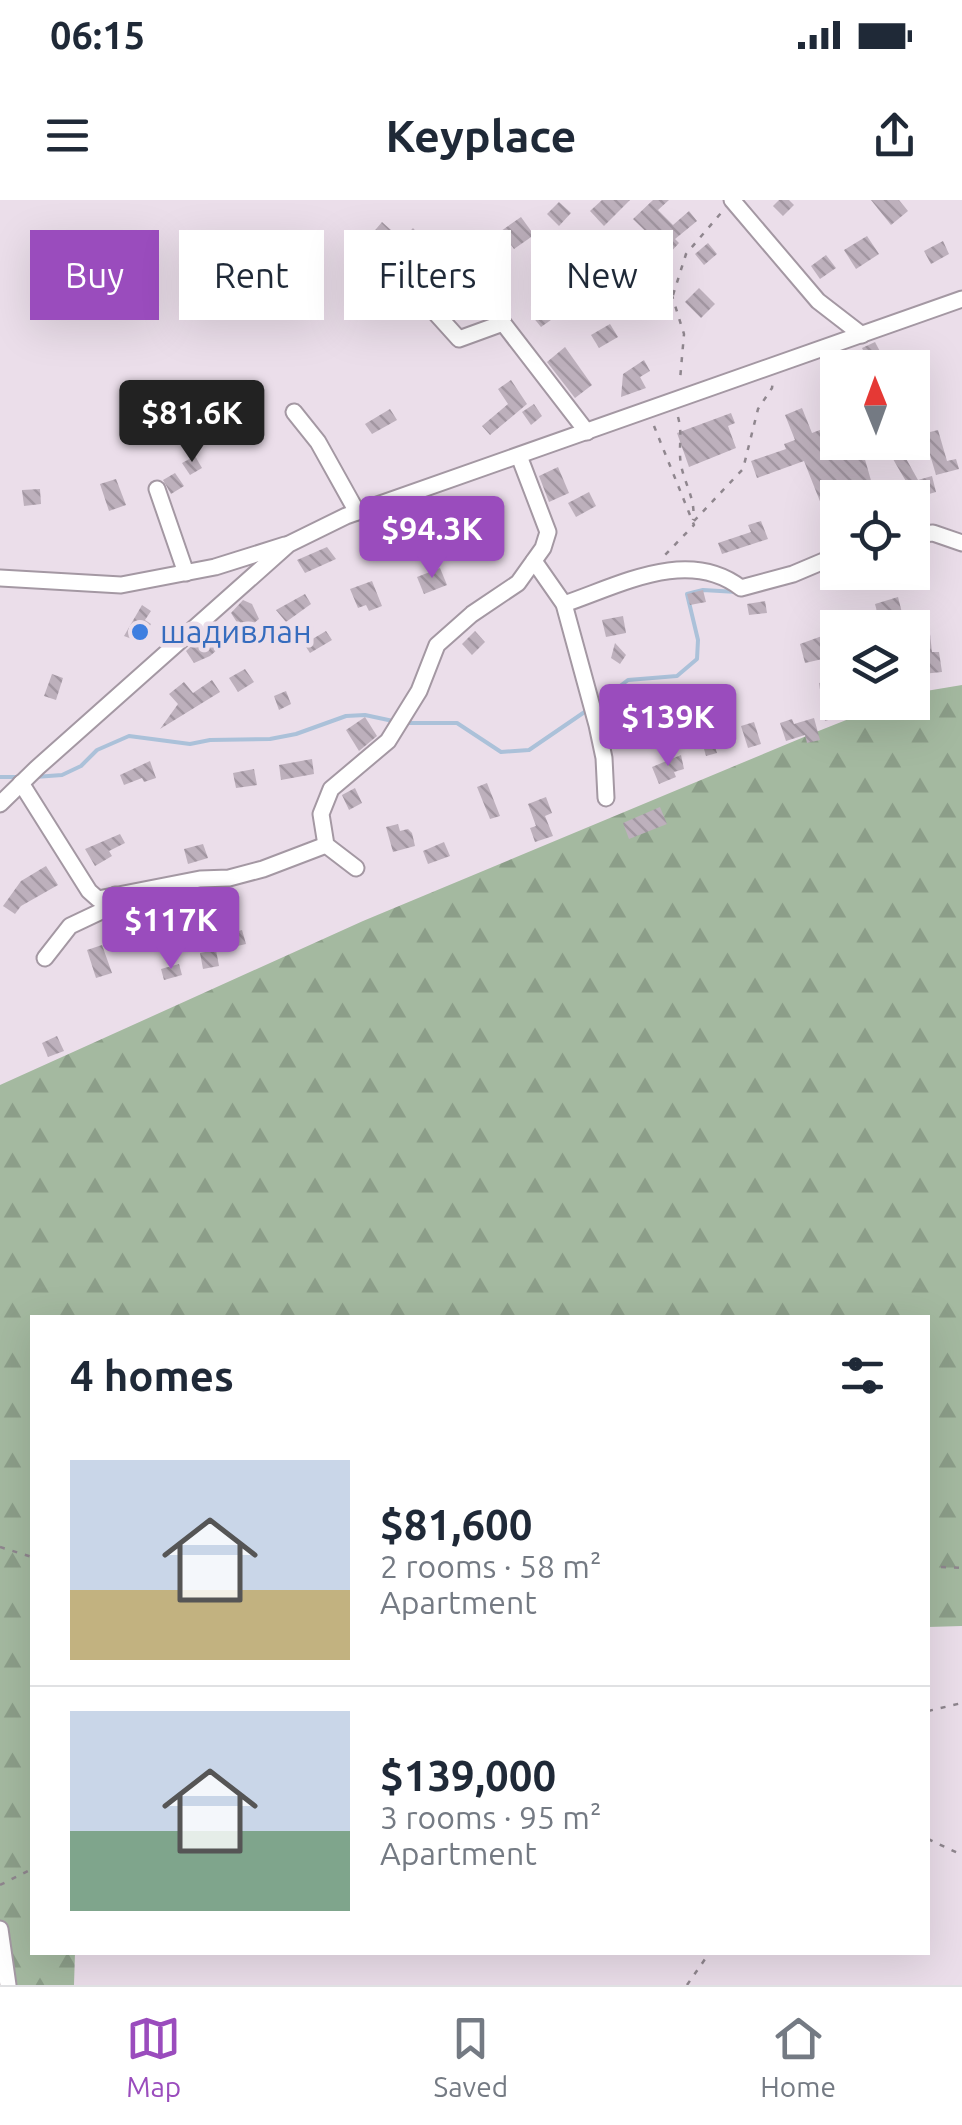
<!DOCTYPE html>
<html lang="en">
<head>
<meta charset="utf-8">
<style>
	body { margin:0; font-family:Ubuntu,sans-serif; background:#f2f2f3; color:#1f2937; height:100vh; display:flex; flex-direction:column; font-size:38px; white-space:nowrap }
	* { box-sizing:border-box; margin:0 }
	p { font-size:32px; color:#747a83 }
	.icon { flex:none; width:55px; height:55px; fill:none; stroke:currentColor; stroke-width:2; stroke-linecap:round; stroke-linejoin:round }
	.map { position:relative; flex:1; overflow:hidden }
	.details { position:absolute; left:30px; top:1115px; width:900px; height:640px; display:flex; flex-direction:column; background:#fff; border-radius:0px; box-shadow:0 10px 40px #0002 }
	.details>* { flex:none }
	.banner { position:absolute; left:30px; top:30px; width:902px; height:90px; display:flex; gap:20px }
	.needle { width:65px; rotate:359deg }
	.controls { position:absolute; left:820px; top:150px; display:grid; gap:20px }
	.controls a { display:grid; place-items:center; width:110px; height:110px; border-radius:0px; background:#fff; box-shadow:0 10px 40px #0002; font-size:50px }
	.price { position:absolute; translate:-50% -85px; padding:0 22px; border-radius:10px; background:#9a4cbd; color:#fff; font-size:32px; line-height:65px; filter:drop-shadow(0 2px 5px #0008) }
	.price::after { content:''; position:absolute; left:50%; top:60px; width:30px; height:22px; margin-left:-15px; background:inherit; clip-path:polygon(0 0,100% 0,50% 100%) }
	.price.selected { background:#222; color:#fff }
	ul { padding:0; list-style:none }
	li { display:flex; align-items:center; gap:30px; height:250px; padding:0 40px }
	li+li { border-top:2px solid #e0e1e3 }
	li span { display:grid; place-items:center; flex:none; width:280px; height:200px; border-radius:0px; color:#555 }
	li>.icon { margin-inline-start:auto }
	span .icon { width:120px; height:120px; fill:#fffc; stroke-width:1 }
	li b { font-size:42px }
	h2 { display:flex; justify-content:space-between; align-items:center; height:120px; padding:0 40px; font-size:42px }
	.chip { padding:0 35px; border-radius:0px; background:#fff; box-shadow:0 10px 40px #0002; font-size:35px; line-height:90px }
	.chip.selected { background:#9a4cbd; color:#fff }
	.status { display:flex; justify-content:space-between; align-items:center; height:70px; padding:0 50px; background:#fff; direction:ltr }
	.status svg { height:28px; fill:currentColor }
	header { display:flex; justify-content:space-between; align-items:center; height:130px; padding:0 40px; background:#fff; font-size:45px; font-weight:700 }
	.tab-bar { display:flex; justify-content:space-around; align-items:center; height:140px; border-top:2px solid #e0e1e3; background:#fff; font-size:28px; color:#747a83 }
	.tab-bar a { display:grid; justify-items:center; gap:5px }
	.tab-bar .selected { color:#9a4cbd }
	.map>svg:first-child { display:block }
	.forest { fill:url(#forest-firs) }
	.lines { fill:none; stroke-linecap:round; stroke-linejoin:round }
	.stream { stroke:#abc1d9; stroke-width:4 }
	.building { fill:url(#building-back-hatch) }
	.street-casing { stroke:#a498a3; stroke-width:19 }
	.path { stroke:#8f868e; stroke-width:2.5; stroke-dasharray:5 8; stroke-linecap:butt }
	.street { stroke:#fff; stroke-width:15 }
	.shop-dot { fill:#3f7fe0; stroke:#ebdeea; stroke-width:4 }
	.labels { text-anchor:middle; stroke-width:9; stroke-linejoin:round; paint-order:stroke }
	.shop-label { font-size:32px; fill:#366cbe; stroke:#ebdeea; text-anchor:start }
</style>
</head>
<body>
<div class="status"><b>06:15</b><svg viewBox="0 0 49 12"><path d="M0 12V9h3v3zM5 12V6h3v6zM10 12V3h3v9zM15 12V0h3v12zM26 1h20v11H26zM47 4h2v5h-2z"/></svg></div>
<header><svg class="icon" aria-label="menu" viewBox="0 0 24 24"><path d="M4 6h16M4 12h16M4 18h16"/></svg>Keyplace<svg class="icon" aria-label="share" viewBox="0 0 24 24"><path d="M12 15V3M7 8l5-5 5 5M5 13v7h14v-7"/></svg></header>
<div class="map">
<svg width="962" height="1785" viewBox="0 0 962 1785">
	<defs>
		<pattern id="forest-firs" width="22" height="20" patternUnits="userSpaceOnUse" patternTransform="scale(2.5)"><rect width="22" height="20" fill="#a4b9a0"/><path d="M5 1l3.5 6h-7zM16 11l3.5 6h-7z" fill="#8c9e89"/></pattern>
		<pattern id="building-back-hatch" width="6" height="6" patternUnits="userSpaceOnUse" patternTransform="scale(2.5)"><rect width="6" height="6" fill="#bdb0bc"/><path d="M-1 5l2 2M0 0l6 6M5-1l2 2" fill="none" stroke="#a296a1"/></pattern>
	</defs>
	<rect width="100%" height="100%" fill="#ebdeea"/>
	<path class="forest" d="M 962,485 L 962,1426 L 928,1427 L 928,1118 L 32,1118 L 32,1752 L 75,1753 L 74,1785 L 0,1785 L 0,885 L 363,721 L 816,532 L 889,503 L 912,502 L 914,493 Z"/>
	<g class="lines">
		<g class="stream">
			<path d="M 598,503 L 628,480 L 677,476 L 697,459 L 698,440 L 687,394 L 703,390 L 737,392"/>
			<path d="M 407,523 L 457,523 L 501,552 L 529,550 L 586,511"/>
			<path d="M 0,577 L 20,577"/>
			<path d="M 35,577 L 62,575 L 81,566 L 97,550 L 129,536 L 190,544 L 210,540 L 270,539 L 296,534 L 346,516 L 365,515 L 393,521"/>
		</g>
	</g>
	<g class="building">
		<path d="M 602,0 L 630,0 L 604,26 L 590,11 Z"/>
		<path d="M 653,0 L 669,0 L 658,10 L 673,25 L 689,11 L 697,21 L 675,39 L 679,43 L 669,54 L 633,19 Z"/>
		<path d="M 779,0 L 789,0 L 794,5 L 783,16 L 773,6 Z"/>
		<path d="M 871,0 L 899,0 L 908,11 L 891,25 Z"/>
		<path d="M 559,2 L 571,13 L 559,26 L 547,14 Z"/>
		<path d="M 521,17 L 534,35 L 514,49 L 501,31 Z"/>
		<path d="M 382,22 L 402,40 L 413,28 L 421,37 L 361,90 L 353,82 L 367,69 L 358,61 L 376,39 L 371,35 Z"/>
		<path d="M 288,33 L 301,43 L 286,61 L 274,52 Z"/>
		<path d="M 611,34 L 622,46 L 611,57 L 601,44 Z"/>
		<path d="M 867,36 L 879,54 L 856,69 L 844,50 Z"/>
		<path d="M 943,41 L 949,54 L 931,64 L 924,51 Z"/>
		<path d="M 708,43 L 717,54 L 704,65 L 695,54 Z"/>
		<path d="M 826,55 L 836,68 L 820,79 L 811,66 Z"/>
		<path d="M 444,66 L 454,77 L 439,90 L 429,79 Z"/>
		<path d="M 636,67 L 643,77 L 631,86 L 623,75 Z"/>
		<path d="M 570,71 L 581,83 L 567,96 L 556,84 Z"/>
		<path d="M 699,88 L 715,104 L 701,118 L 685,102 Z"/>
		<path d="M 659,93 L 666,101 L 653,113 L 646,105 Z"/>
		<path d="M 549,103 L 558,115 L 541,127 L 532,116 Z"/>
		<path d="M 610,124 L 618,137 L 599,148 L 591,135 Z"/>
		<path d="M 875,142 L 884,159 L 871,166 L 862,148 Z"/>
		<path d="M 565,147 L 592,185 L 575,198 L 547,162 Z"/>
		<path d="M 644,160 L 650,171 L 640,177 L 646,188 L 621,197 L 623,174 Z"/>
		<path d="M 838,179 L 838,230 L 836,230 L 820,185 Z"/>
		<path d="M 511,180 L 527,204 L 490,235 L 482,226 L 508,204 L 498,189 Z"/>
		<path d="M 154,186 L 162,201 L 145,210 L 137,195 Z"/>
		<path d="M 534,204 L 542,216 L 531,225 L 522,212 Z"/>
		<path d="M 802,208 L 812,233 L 825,228 L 836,254 L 842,252 L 843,256 L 862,249 L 872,284 L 866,289 L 866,296 L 835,298 L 837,304 L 823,309 L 804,261 L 757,278 L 751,261 L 786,249 L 784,244 L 795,240 L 785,215 Z"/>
		<path d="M 390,209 L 397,220 L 372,234 L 365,224 Z"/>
		<path d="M 731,213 L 735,223 L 728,226 L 736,248 L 689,267 L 677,233 Z"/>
		<path d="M 927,222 L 930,232 L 938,230 L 947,261 L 956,259 L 959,269 L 936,275 L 928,248 L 904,255 L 918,280 L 932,276 L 936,292 L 915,298 L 914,295 L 906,297 L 902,284 L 907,283 L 883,242 L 912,242 L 912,227 Z"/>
		<path d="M 195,256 L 202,268 L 190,275 L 182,263 Z"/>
		<path d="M 558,267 L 569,293 L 549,302 L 539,276 Z"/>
		<path d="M 175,273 L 184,286 L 171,294 L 163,280 Z"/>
		<path d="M 116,279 L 126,305 L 109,311 L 100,284 Z"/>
		<path d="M 40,289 L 41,304 L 24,306 L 22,290 Z"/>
		<path d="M 589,292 L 596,306 L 576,317 L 568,303 Z"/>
		<path d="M 485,298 L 491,314 L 476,319 L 470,304 Z"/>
		<path d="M 761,321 L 768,339 L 722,354 L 718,343 L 751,332 L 748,325 Z"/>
		<path d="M 488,336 L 494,351 L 474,359 L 468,343 Z"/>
		<path d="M 327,347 L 336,359 L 305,373 L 297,360 Z"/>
		<path d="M 440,368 L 447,385 L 424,394 L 417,377 Z"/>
		<path d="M 372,381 L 382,406 L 369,411 L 366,405 L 358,408 L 350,389 Z"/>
		<path d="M 703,390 L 706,402 L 690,405 L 687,394 Z"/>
		<path d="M 305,394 L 311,404 L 286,422 L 276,410 Z"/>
		<path d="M 898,397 L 903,417 L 880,423 L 875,404 Z"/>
		<path d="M 243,400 L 252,404 L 259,419 L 254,423 L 265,435 L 252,446 L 231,413 Z"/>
		<path d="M 765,401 L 767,413 L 749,415 L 747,404 Z"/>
		<path d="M 142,405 L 151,411 L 145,420 L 151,424 L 140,442 L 124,436 Z"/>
		<path d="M 623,416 L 626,433 L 606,437 L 602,420 Z"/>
		<path d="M 929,425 L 932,452 L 939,452 L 942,472 L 912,475 L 911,427 Z"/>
		<path d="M 213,426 L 226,442 L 210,456 L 194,463 L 186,451 Z"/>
		<path d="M 326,431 L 332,440 L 310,453 L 304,444 Z"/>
		<path d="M 475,431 L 485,442 L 472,455 L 462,444 Z"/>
		<path d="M 822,436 L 827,458 L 805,463 L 800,444 Z"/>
		<path d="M 615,443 L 626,455 L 620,464 L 611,458 Z"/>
		<path d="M 245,469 L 254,482 L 238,492 L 229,478 Z"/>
		<path d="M 52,474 L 63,478 L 56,500 L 44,496 Z"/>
		<path d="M 212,480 L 220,492 L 160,529 L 178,504 L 169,494 L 184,482 L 193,493 Z"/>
		<path d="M 838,480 L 838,502 L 844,502 L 848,514 L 825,521 L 819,483 Z"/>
		<path d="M 286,491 L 291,504 L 279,510 L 274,496 Z"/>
		<path d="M 365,517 L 377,536 L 359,551 L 346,530 Z"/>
		<path d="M 814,518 L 820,540 L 807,543 L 805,535 L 786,541 L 780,523 L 792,519 L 794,524 Z"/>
		<path d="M 691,520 L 696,542 L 679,546 L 674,524 Z"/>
		<path d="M 754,522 L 761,544 L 748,548 L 741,526 Z"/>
		<path d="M 711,535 L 717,553 L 706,556 L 701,538 Z"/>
		<path d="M 681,555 L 684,569 L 674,572 L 676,577 L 659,584 L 652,567 Z"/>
		<path d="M 312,559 L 314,574 L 281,580 L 279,565 Z"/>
		<path d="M 150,561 L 156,578 L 144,582 L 142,578 L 124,585 L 120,575 Z"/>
		<path d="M 254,569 L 257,585 L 236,588 L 233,573 Z"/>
		<path d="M 487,583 L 500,616 L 490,619 L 477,587 Z"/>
		<path d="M 355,588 L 362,603 L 349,610 L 342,595 Z"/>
		<path d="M 546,597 L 552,613 L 545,616 L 553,636 L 535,642 L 530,628 L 536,626 L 528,604 Z"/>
		<path d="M 660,607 L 667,624 L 629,639 L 623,623 Z"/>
		<path d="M 398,624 L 400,631 L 408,629 L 412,633 L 415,646 L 393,652 L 386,627 Z"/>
		<path d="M 120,634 L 125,643 L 109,651 L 112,656 L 95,666 L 85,649 Z"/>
		<path d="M 444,642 L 450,656 L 428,664 L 423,651 Z"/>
		<path d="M 203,644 L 208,658 L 188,664 L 184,649 Z"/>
		<path d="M 46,666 L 58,685 L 21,706 L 15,714 L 3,706 L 21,681 Z"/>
		<path d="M 242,730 L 246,744 L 233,747 L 229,734 Z"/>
		<path d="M 102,745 L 112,773 L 96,778 L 87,750 Z"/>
		<path d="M 216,750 L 219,766 L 203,769 L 200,753 Z"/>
		<path d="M 179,764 L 182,775 L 164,780 L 161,769 Z"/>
		<path d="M 57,836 L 64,851 L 48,857 L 42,843 Z"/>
	</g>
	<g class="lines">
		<g class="street-casing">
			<g id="street">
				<path d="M 732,0 L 818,101 L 862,135"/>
				<path d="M 422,98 L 459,139 L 503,123 L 587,232"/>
				<path d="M 294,212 L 318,242 L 357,312"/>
				<path d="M 157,289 L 186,373"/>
				<path d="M 912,335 L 933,333 L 962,343"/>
				<path d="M 534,361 L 564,404 L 597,525 L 604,558 L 606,598"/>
				<path d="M 0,378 L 121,385 L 215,367 L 285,345"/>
				<path d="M 564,404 C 620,385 688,347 741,388 L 793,374 L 838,355"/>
				<path d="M 21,583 L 89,691 L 98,699 L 200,679 L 229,678 L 263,669 L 326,645"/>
				<path d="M 0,604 L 38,567 L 289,344 L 346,316 L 962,99"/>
				<path d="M 356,668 L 326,645 L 321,614 L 331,589 L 388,541 L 419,491 L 437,445 L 472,414 L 518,383 L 543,348 L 548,332 L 519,256"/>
				<path d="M 45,758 L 70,726 L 108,708 L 115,695"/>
				<path d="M 0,1729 L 8,1785"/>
			</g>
		</g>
		<g class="path">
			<path d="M 638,39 L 668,83 L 684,134 L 680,180"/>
			<path d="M 673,95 L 686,54 L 721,13"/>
			<path d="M 678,217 C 683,234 678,248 681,265 C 685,285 696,300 693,320"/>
			<path d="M 654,226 L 694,325 L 663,357"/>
			<path d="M 694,321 L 743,269 L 758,209 L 772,188 L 773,180"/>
			<path d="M 0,1347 L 32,1357"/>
			<path d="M 941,1367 L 962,1368"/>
			<path d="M 928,1511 L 962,1503"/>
			<path d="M 928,1639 L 962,1655"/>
			<path d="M 0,1685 L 32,1669"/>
			<path d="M 687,1785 L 710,1752"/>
		</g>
		<use href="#street" class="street"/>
	</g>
	<circle class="shop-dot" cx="140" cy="432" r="10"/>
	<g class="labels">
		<g class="shop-label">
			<text x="160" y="443">шадивлан</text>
		</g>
	</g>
</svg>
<div class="controls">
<a><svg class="needle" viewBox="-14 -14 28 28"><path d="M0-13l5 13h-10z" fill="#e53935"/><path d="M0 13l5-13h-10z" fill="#747a83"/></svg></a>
<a><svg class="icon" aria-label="locate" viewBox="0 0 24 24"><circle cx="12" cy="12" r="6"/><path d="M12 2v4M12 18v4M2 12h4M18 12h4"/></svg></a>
<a><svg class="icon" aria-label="layers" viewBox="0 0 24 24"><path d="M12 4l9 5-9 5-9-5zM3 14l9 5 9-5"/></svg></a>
</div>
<b class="price selected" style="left:192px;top:265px">$81.6K</b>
<b class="price" style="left:432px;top:381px">$94.3K</b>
<b class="price" style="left:668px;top:569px">$139K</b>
<b class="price" style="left:171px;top:772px">$117K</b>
<div class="banner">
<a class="chip selected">Buy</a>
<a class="chip">Rent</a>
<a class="chip">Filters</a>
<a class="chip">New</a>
</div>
<section class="details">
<h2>4 homes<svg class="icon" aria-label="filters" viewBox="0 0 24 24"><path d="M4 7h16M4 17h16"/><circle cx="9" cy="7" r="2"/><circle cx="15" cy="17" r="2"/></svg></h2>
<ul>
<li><span style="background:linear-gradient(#c9d6e8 65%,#c2b280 0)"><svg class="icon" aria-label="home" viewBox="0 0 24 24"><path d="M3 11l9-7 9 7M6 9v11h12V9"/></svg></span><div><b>$81,600</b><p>2 rooms · 58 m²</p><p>Apartment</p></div></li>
<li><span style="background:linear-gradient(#c9d6e8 60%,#7fa58c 0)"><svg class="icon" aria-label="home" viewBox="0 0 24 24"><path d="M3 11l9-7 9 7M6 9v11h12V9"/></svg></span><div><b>$139,000</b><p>3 rooms · 95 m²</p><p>Apartment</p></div></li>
</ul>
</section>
</div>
<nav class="tab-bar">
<a class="selected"><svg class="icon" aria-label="map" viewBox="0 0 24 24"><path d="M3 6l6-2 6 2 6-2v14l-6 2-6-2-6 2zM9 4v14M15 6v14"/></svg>Map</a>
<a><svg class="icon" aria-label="saved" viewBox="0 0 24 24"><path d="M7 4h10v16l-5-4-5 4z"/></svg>Saved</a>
<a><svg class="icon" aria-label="home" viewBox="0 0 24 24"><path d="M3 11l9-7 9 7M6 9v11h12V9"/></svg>Home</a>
</nav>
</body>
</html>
